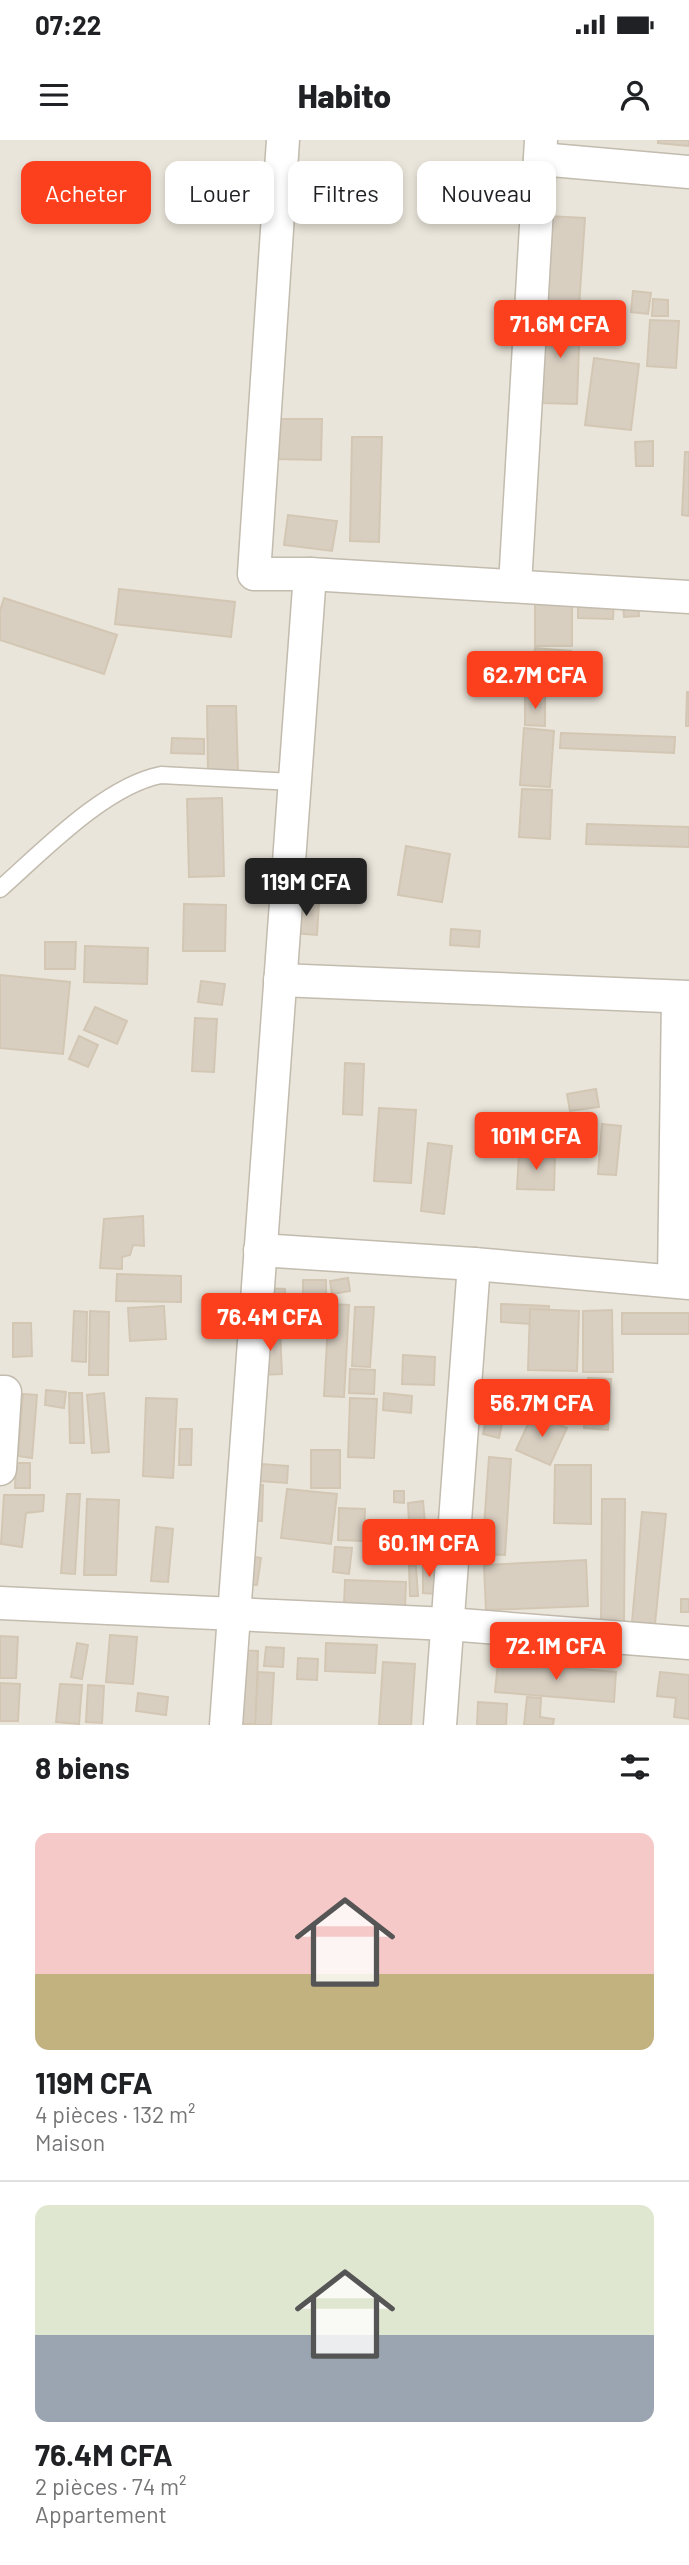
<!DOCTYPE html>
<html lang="fr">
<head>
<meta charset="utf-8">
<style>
	body { margin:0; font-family:Barlow,sans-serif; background:#f6f6f6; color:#202124; height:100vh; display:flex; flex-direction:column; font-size:26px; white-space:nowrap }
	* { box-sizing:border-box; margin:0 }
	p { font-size:23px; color:#757577 }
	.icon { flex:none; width:38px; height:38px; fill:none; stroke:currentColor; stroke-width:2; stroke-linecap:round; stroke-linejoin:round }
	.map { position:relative; height:1585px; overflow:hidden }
	.side { display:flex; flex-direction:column; background:#fff; flex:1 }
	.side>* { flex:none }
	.top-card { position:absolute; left:21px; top:21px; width:648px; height:63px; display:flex; gap:14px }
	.price { position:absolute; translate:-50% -60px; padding:0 16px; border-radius:7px; background:#fc3f1d; color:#fff; font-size:23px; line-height:46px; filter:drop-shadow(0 2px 4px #0008) }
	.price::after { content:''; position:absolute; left:50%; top:42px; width:21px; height:16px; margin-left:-10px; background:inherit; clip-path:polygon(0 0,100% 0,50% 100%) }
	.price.active { background:#222; color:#fff }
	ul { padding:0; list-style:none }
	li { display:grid; align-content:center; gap:14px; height:371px; padding:0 35px }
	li+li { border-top:2px solid #e0e0e0 }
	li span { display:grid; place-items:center; height:217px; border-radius:14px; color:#555 }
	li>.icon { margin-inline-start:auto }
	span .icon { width:126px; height:126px; fill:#fffc; stroke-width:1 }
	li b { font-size:30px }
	h2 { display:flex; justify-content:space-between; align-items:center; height:84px; padding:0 35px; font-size:30px }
	.pill { padding:0 24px; border-radius:14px; background:#fff; box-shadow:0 4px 10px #0003; font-size:24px; line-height:63px }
	.pill.active { background:#fc3f1d; color:#fff }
	.status { display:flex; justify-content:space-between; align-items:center; height:49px; padding:0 35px; background:#fff; direction:ltr }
	.status svg { height:19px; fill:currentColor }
	header { display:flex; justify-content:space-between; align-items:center; height:91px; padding:0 35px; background:#fff; font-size:32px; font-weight:800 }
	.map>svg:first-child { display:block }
	.residential { fill:#eae5da }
	.building { fill:#d8cfc1; stroke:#d3c7b4; stroke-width:2 }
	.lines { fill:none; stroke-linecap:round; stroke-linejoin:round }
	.lane-casing { stroke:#c2bbae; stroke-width:19 }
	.street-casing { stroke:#c2bbae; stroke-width:35 }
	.lane { stroke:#fff; stroke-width:16 }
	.street { stroke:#fff; stroke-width:32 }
</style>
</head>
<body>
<div class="status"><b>07:22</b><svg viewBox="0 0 49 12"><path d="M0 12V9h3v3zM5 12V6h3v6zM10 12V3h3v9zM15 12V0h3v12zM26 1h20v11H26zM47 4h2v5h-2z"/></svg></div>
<header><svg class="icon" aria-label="menu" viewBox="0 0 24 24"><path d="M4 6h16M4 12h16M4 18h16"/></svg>Habito<svg class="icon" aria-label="person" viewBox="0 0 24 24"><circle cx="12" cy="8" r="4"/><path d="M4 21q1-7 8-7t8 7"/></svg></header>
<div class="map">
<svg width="689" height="1585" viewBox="0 0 689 1585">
	<rect width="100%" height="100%" fill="#f6f3ec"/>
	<rect class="residential" x="0" y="0" width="689" height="1585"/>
	<g class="building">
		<path d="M 658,0 L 689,0 L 689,6 L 658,3 Z"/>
		<path d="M 547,76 L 585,78 L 579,167 L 541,165 Z"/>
		<path d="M 633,151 L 651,153 L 648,174 L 631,172 Z"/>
		<path d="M 653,159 L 668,160 L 668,176 L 652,176 Z"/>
		<path d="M 543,177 L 580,178 L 577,264 L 541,263 Z"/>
		<path d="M 650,180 L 679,181 L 676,228 L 647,226 Z"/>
		<path d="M 594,218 L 639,224 L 631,290 L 585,285 Z"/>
		<path d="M 278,279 L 322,279 L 321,320 L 277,319 Z"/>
		<path d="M 352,297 L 382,297 L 379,402 L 350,401 Z"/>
		<path d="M 653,301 L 653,326 L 636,326 L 635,302 Z"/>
		<path d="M 685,312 L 689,312 L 689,376 L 682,375 Z"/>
		<path d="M 288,375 L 337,381 L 332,411 L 284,405 Z"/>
		<path d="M 119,449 L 235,462 L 231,497 L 115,484 Z"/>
		<path d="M 4,458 L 117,495 L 104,534 L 0,500 L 0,471 Z"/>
		<rect x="535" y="459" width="37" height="47"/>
		<path d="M 578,460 L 614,460 L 613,479 L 578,478 Z"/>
		<path d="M 638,462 L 639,476 L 624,477 L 623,463 Z"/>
		<path d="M 535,508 L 571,511 L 567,555 L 531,551 Z"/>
		<path d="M 687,552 L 689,552 L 689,586 L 686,586 Z"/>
		<path d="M 525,556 L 545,557 L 545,586 L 525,585 Z"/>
		<path d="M 207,566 L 236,566 L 238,632 L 208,633 Z"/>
		<path d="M 524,588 L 554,591 L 550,647 L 520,645 Z"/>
		<path d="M 561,593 L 675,597 L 674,613 L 560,608 Z"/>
		<path d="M 172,598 L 204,599 L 204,614 L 171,613 Z"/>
		<path d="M 522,649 L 552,650 L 550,699 L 519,697 Z"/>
		<path d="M 222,658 L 224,736 L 189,737 L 187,659 Z"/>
		<path d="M 587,684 L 689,687 L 689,707 L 586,704 Z"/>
		<path d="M 406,706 L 450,714 L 442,762 L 398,755 Z"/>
		<path d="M 296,761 L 319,762 L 317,795 L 293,793 Z"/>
		<path d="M 184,764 L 226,765 L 225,811 L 183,811 Z"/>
		<path d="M 451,789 L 480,791 L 479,807 L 450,805 Z"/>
		<path d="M 45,802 L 76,802 L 75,829 L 45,829 Z"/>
		<path d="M 85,806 L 148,808 L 147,844 L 84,842 Z"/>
		<path d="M 0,835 L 70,842 L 63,914 L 0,908 Z"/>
		<path d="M 201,841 L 225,844 L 222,865 L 198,862 Z"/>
		<path d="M 95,867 L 127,881 L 117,904 L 84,890 Z"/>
		<path d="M 195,878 L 217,879 L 214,932 L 192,931 Z"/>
		<path d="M 79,896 L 98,905 L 88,927 L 69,919 Z"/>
		<path d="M 345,923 L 364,924 L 362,975 L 343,974 Z"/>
		<path d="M 596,949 L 599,967 L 570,971 L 567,954 Z"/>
		<path d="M 379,968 L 416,970 L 411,1043 L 374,1041 Z"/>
		<path d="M 602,984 L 621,986 L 616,1035 L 598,1034 Z"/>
		<path d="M 428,1003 L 452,1006 L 444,1074 L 421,1071 Z"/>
		<path d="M 519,1013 L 555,1014 L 554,1050 L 517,1049 Z"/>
		<path d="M 143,1076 L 144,1106 L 133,1105 L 130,1115 L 122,1117 L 122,1129 L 100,1128 L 104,1079 Z"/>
		<path d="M 117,1134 L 181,1136 L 181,1162 L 116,1161 Z"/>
		<path d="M 348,1138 L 350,1151 L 332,1154 L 330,1141 Z"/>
		<path d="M 303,1140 L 326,1140 L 326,1163 L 303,1164 Z"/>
		<path d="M 262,1148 L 285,1149 L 284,1178 L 261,1178 Z"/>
		<path d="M 329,1164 L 349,1165 L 344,1257 L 324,1256 Z"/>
		<path d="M 501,1164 L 549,1166 L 547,1185 L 501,1182 Z"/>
		<path d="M 164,1166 L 166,1199 L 130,1201 L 128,1168 Z"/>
		<path d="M 355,1167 L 374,1167 L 370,1227 L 352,1226 Z"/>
		<path d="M 530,1169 L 579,1171 L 577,1231 L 528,1230 Z"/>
		<path d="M 612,1170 L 613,1232 L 583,1232 L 583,1171 Z"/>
		<path d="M 74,1171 L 87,1172 L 86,1222 L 72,1221 Z"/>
		<path d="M 90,1171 L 109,1172 L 108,1235 L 89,1235 Z"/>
		<rect x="622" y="1173" width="67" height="21"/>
		<path d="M 13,1183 L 31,1183 L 32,1216 L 13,1217 Z"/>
		<path d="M 280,1192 L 282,1234 L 259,1235 L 257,1193 Z"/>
		<path d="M 403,1215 L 435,1217 L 434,1245 L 402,1244 Z"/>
		<path d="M 350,1229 L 375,1230 L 374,1254 L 349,1253 Z"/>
		<path d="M 588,1238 L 611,1239 L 608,1290 L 584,1288 Z"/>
		<path d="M 493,1248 L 509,1251 L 499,1298 L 483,1294 Z"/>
		<path d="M 46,1250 L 66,1252 L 64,1268 L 45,1265 Z"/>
		<path d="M 69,1253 L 82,1253 L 84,1303 L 70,1303 Z"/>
		<path d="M 104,1253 L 109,1312 L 92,1313 L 87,1255 Z"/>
		<path d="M 384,1253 L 412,1256 L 411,1273 L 383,1270 Z"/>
		<path d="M 23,1254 L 37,1255 L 32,1318 L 18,1316 Z"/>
		<path d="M 146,1258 L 177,1259 L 173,1338 L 143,1336 Z"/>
		<path d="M 350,1258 L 377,1259 L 374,1318 L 348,1317 Z"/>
		<path d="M 533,1273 L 567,1288 L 550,1325 L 516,1310 Z"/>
		<path d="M 180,1289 L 192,1289 L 191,1325 L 179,1325 Z"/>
		<rect x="311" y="1310" width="29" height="38"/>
		<path d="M 489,1317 L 511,1319 L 505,1415 L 482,1414 Z"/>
		<path d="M 16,1323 L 30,1323 L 30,1348 L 15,1348 Z"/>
		<path d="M 261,1324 L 288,1326 L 287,1343 L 260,1341 Z"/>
		<path d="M 555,1325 L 591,1325 L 591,1384 L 554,1383 Z"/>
		<path d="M 247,1344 L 263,1345 L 262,1381 L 245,1380 Z"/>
		<path d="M 287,1349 L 337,1354 L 331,1404 L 281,1398 Z"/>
		<path d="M 394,1351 L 404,1351 L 404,1363 L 394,1362 Z"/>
		<path d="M 67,1354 L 80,1354 L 75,1434 L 61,1433 Z"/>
		<path d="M 4,1355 L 44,1355 L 43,1371 L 26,1373 L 22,1407 L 1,1404 Z"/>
		<path d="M 87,1359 L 119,1360 L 116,1435 L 84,1435 Z"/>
		<path d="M 602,1359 L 625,1359 L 624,1481 L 601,1481 Z"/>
		<path d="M 423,1361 L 425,1383 L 409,1384 L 408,1363 Z"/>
		<path d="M 339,1368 L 365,1369 L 364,1401 L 338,1400 Z"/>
		<path d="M 642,1372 L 666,1374 L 655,1484 L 632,1482 Z"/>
		<path d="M 156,1387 L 173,1389 L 168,1442 L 151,1441 Z"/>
		<path d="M 335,1407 L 352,1408 L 349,1434 L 333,1432 Z"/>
		<path d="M 245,1415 L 261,1418 L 257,1445 L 240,1443 Z"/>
		<path d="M 586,1420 L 588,1466 L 486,1470 L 484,1425 Z"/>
		<path d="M 423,1425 L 436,1425 L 435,1454 L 423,1453 Z"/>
		<path d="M 409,1426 L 416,1426 L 418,1456 L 410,1456 Z"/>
		<path d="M 345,1440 L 406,1442 L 405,1467 L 344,1465 Z"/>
		<rect x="681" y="1459" width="8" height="13"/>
		<path d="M 110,1495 L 137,1497 L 133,1544 L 106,1542 Z"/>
		<path d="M 0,1496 L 18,1497 L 16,1538 L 0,1538 Z"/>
		<path d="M 77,1503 L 88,1505 L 82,1539 L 71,1537 Z"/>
		<path d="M 326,1503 L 377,1505 L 375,1533 L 325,1531 Z"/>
		<path d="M 266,1507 L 284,1508 L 283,1527 L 264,1526 Z"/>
		<path d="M 240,1510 L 258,1511 L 256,1584 L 238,1584 Z"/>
		<path d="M 298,1518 L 318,1519 L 317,1540 L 297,1539 Z"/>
		<path d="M 383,1522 L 415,1524 L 411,1585 L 379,1585 Z"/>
		<path d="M 498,1522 L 616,1532 L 614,1562 L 495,1552 Z"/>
		<path d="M 258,1532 L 274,1533 L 271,1585 L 255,1585 Z"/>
		<path d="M 660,1532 L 689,1535 L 689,1579 L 674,1577 L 676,1558 L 657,1556 Z"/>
		<path d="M 0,1543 L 20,1544 L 18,1581 L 0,1581 Z"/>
		<path d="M 60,1544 L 82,1545 L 79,1584 L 56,1582 Z"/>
		<path d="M 88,1545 L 104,1546 L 102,1583 L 86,1582 Z"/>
		<path d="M 138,1553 L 168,1557 L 166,1575 L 136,1571 Z"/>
		<path d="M 527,1557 L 541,1558 L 540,1577 L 554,1579 L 553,1585 L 524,1585 Z"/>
		<path d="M 478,1562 L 507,1564 L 506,1585 L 477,1585 Z"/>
	</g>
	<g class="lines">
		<g class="lane-casing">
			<path id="lane" d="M 0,749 C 43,711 105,646 161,635 L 294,642"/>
		</g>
		<g class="street-casing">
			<g id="street">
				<path d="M 283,0 L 254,434 L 310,434 L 689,457"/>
				<path d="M 540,19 L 689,32"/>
				<path d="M 515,445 L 541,0"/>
				<path d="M 280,840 L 689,857"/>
				<path d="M 260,1110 L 474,1124 L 689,1143"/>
				<path d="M 674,1141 L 678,857"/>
				<path d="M 0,1252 L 5,1252 L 0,1329"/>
				<path d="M 0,1463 L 448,1484 L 689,1503"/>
				<path d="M 226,1585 L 310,434"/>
				<path d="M 440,1585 L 474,1124"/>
			</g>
		</g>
		<use href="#lane" class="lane"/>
		<use href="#street" class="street"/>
	</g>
</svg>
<b class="price" style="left:560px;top:220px">71.6M CFA</b>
<b class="price" style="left:535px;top:571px">62.7M CFA</b>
<b class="price active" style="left:306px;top:778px">119M CFA</b>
<b class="price" style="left:536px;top:1032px">101M CFA</b>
<b class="price" style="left:270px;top:1213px">76.4M CFA</b>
<b class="price" style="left:542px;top:1299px">56.7M CFA</b>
<b class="price" style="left:429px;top:1439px">60.1M CFA</b>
<b class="price" style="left:556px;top:1542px">72.1M CFA</b>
<div class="top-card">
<a class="pill active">Acheter</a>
<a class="pill">Louer</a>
<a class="pill">Filtres</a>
<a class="pill">Nouveau</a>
</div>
</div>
<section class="side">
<h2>8 biens<svg class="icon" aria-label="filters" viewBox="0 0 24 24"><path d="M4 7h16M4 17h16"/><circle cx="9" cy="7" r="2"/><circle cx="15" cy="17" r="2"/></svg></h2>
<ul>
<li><span style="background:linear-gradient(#f6c9c9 65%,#c2b280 0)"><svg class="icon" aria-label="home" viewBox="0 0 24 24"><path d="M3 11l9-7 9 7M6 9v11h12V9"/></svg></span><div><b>119M CFA</b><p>4 pièces · 132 m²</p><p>Maison</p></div></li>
<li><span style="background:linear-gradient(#dfe7d0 60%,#9aa5b1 0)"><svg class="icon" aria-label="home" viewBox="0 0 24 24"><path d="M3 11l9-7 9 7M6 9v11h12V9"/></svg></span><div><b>76.4M CFA</b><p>2 pièces · 74 m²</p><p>Appartement</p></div></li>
</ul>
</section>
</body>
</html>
